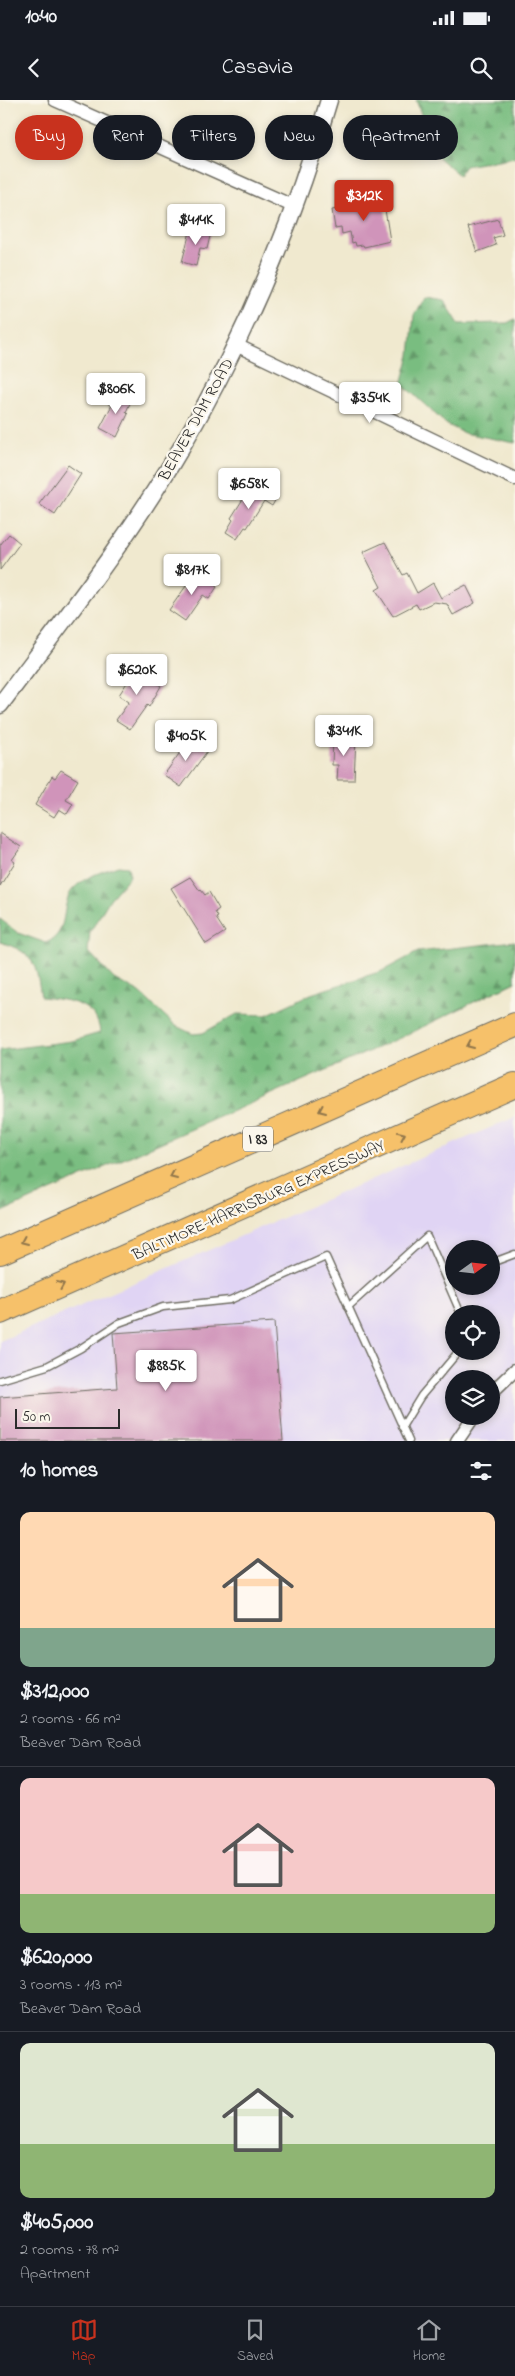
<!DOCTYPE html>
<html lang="en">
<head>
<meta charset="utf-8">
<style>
	body { margin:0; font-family:"Indie Flower",sans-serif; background:#20242c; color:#f1f3f6; height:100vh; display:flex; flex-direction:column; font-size:19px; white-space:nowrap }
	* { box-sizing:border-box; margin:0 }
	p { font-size:16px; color:#9ea1a6 }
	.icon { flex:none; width:28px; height:28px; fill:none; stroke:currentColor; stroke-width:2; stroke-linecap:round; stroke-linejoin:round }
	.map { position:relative; height:1341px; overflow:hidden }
	.sheet { display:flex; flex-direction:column; background:#171b24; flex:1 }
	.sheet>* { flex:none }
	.top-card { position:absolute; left:15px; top:15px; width:485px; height:45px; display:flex; gap:10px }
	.needle { width:32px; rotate:75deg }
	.fabs { position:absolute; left:445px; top:1140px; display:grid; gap:10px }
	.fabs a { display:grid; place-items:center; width:55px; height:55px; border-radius:50%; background:#171b24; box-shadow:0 2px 8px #0003; font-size:25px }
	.scale { position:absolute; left:15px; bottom:12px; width:105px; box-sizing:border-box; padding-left:5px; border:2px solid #2b2b2b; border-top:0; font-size:14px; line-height:18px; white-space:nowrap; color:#2b2b2b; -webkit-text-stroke:4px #fbf7ec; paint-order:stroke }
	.price { position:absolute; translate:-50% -42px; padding:0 11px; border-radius:5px; background:#fff; color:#222; font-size:16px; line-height:32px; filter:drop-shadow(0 1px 2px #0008) }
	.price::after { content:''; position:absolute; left:50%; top:30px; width:15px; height:11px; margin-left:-8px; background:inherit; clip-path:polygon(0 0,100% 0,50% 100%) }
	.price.on { background:#c8321e; color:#fff }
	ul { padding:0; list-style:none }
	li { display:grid; align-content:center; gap:10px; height:265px; padding:0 20px }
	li+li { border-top:1px solid #363941 }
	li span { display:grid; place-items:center; height:155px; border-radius:10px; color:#555 }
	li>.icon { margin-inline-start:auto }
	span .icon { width:90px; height:90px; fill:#fffc; stroke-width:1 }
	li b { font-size:21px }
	h2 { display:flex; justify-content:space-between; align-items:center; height:60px; padding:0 20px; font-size:21px }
	.pill { padding:0 18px; border-radius:22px; background:#171b24; box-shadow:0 2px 8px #0003; font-size:18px; line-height:45px }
	.pill.on { background:#c8321e; color:#fff }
	.status { display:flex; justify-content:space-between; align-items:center; height:35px; padding:0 25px; background:#171b24; direction:ltr }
	.status svg { height:14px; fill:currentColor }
	header { display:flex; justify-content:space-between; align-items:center; height:65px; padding:0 20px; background:#171b24; font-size:22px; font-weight:600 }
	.tabs { display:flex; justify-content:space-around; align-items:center; height:70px; border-top:1px solid #363941; background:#171b24; font-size:14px; color:#9ea1a6 }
	.tabs a { display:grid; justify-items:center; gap:2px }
	.tabs .on { color:#c8321e }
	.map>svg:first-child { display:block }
	.built { fill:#e0d4f4; fill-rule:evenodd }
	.forest { fill:url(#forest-firs); stroke:#527456 }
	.building { fill:#d094ba }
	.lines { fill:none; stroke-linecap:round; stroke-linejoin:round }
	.service-casing { stroke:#706e64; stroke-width:9 }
	.minor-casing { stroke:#706e64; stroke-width:15 }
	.tertiary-casing { stroke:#706e64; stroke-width:19 }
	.motorway-casing { stroke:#706e64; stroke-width:26 }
	.service { stroke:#fff; stroke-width:6 }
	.minor { stroke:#fff; stroke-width:12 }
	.tertiary { stroke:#fff; stroke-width:16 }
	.motorway { stroke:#f6c16b; stroke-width:24 }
	.oneway { stroke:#90764b }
	.labels { text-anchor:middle; stroke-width:4.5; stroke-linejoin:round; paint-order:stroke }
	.shield { fill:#fbf7ec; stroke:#696865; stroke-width:1 }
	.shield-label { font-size:15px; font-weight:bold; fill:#2b2b2b }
	.street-label { font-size:16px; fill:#2b2b2b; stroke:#fbf7ec }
</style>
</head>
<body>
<div class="status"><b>10:40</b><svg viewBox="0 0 49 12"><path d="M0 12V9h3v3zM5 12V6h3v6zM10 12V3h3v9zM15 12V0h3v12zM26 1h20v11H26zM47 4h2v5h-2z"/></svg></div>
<header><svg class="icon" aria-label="back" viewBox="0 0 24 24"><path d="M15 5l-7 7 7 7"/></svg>Casavia<svg class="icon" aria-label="search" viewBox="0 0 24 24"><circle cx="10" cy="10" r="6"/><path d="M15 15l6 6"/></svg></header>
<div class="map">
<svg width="515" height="1341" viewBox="0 0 515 1341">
	<defs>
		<pattern id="forest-firs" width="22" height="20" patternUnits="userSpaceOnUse" patternTransform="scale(1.25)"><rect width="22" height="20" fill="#79bd80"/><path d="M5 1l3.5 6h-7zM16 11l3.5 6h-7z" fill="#639a69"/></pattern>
	</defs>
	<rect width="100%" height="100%" fill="#fbf7ec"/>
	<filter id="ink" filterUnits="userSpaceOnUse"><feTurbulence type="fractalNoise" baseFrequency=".02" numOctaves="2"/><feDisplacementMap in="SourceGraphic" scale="10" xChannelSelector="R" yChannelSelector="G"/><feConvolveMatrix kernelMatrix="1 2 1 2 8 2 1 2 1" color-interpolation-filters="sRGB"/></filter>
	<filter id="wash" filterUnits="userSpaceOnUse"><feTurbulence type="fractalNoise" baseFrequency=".0096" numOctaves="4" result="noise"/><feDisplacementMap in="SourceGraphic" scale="20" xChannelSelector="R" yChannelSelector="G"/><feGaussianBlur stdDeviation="1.12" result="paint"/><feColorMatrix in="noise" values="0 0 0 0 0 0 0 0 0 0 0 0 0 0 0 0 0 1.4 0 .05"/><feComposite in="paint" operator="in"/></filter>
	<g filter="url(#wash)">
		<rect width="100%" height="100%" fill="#f0e9cf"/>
		<path class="built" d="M 515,1017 L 515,1341 L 0,1341 L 0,1241 ZM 454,1149 L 491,1149 L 491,1186 L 454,1186 ZM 454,1214 L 491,1214 L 491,1251 L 454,1251 ZM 454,1279 L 491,1279 L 491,1316 L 454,1316 Z"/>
		<g class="forest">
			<path d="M 416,0 L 515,0 L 515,57 L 465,66 L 459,75 L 436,56 Z"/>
			<path d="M 424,197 L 444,200 L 459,224 L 507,223 L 515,219 L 515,343 L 464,333 L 446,324 L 402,284 L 410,255 L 414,215 Z"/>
			<path d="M 118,766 L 128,767 L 130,776 L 110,799 L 90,832 L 88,851 L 114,879 L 140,893 L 176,926 L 193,934 L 203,933 L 237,914 L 266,915 L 311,894 L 382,871 L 418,852 L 515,841 L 515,882 L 402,937 L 0,1113 L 0,950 L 72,941 L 100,933 C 98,902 66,900 41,897 C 36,864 35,853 0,842 L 0,819 L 18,833 L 46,843 C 71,832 59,805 73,789 C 85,776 102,772 118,766 Z"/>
		</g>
		<g id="blocks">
			<g class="building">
				<path d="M 383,97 L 390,141 L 364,147 L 363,145 L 356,146 L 355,142 L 352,143 L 350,132 L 342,134 L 341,127 L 335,128 L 332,110 L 357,105 L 357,102 Z"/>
				<path d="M 498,119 L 503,135 L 493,138 L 496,145 L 477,152 L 468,127 Z"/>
				<path d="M 191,128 L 211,132 L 207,149 L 200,148 L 196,166 L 182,162 Z"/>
				<path d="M 113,292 L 131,301 L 126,312 L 128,314 L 117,337 L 100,328 L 112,305 L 108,303 Z"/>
				<path d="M 68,365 L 81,374 L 55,415 L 39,404 Z"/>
				<path d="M 257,384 L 277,397 L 272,406 L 264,401 L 247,428 L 245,427 L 237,439 L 226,432 L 233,420 L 231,418 L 248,391 L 251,392 Z"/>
				<path d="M 9,434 L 20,443 L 0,470 L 0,445 Z"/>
				<path d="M 385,442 L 403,475 L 407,473 L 417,493 L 433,483 L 441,498 L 466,485 L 475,503 L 453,515 L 447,504 L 434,502 L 419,509 L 416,504 L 393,516 L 376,490 L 381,487 L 363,452 Z"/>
				<path d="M 196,472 L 217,487 L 209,499 L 203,495 L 185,521 L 169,510 Z"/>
				<path d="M 131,565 L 161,586 L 149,607 L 147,605 L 130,629 L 116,620 L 129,602 L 119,595 L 128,581 L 123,577 Z"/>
				<path d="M 191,637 L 208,650 L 181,687 L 164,675 Z"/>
				<path d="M 333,637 L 356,638 L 354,680 L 337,680 L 338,665 L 332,665 Z"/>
				<path d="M 61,670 L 78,680 L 66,700 L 73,704 L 67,714 L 59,709 L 54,717 L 35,705 L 52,676 L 55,678 Z"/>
				<path d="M 0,733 L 21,747 L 12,760 L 15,762 L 0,786 Z"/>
				<path d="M 190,777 L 200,791 L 201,790 L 205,795 L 209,792 L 219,809 L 215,812 L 218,817 L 216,818 L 225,832 L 206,844 L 171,788 Z"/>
				<path d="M 274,1222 L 283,1341 L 0,1341 L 0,1297 L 117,1288 L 113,1233 Z"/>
			</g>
		</g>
	</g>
	<g filter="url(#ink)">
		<use href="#blocks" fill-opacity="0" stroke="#706e64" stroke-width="1"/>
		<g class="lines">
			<g class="service-casing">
				<g id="service">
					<path d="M 491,1163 L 515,1154"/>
					<path d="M 348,1207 L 427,1136 L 461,1214"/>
					<path d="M 0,1280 L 47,1266 L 81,1248 L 119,1223 L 163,1207 L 230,1200 L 326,1157 L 409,1341"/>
					<path d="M 402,1327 L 421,1296 L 459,1251"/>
				</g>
			</g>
			<g class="minor-casing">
				<g id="minor">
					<path d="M 55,0 L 295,107"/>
					<path d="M 236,245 L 515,379"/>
					<path d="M 491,1293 L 515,1270"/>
					<path d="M 457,1341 L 474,1316"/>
				</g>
			</g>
			<g class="tertiary-casing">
				<path id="tertiary" d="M 0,605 C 63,521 128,439 181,348 C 245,238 294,121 329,0"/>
			</g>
			<g class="motorway-casing">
				<g id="motorway">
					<path d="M 0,1152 L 515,925"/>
					<path d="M 0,1212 L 515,985"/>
				</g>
			</g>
			<use href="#service" class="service"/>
			<use href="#minor" class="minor"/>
			<use href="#tertiary" class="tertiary"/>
			<use href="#motorway" class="motorway"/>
		</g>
		<defs><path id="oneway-chevron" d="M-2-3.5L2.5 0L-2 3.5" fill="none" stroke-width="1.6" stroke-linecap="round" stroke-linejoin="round" transform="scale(1.25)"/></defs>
		<g class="oneway">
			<use href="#oneway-chevron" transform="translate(470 945) rotate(156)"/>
			<use href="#oneway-chevron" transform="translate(322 1010) rotate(156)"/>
			<use href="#oneway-chevron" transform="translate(402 1035) rotate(-24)"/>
			<use href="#oneway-chevron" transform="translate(173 1076) rotate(156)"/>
			<use href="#oneway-chevron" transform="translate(24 1141) rotate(156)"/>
			<use href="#oneway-chevron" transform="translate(61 1185) rotate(-24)"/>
		</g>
	</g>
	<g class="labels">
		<rect class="shield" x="243" y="1026.5" width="30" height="25" rx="4"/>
		<g class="shield-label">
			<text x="258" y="1044">I 83</text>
		</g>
		<g class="street-label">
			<text transform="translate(195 319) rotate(-61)" y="6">BEAVER DAM ROAD</text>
			<text transform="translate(258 1099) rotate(-24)" y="6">BALTIMORE-HARRISBURG EXPRESSWAY</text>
		</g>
	</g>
</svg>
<div class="fabs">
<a><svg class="needle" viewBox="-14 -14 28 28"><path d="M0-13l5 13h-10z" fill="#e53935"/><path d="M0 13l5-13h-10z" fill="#9ea1a6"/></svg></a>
<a><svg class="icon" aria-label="locate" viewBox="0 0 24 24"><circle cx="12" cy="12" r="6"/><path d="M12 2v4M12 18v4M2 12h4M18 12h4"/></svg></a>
<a><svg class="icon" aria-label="layers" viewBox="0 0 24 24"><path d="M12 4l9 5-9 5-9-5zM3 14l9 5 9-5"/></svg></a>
</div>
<div class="scale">50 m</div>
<b class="price on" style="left:364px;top:122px">$312K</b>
<b class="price" style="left:196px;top:146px">$414K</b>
<b class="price" style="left:116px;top:315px">$806K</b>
<b class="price" style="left:370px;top:324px">$354K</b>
<b class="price" style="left:249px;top:410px">$658K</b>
<b class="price" style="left:192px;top:496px">$817K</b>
<b class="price" style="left:137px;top:596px">$620K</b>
<b class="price" style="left:344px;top:657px">$341K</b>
<b class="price" style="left:186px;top:662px">$405K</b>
<b class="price" style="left:166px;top:1292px">$885K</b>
<div class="top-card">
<a class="pill on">Buy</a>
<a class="pill">Rent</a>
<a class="pill">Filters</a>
<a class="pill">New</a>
<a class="pill">Apartment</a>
</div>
</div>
<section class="sheet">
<h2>10 homes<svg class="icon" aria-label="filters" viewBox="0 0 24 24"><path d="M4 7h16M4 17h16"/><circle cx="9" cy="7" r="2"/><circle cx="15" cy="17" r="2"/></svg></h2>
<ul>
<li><span style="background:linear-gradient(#ffd9b3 75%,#7fa58c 0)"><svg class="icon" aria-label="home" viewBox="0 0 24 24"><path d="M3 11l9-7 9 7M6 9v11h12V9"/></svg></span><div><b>$312,000</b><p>2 rooms · 66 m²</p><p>Beaver Dam Road</p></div></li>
<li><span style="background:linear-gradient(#f6c9c9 75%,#8fb573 0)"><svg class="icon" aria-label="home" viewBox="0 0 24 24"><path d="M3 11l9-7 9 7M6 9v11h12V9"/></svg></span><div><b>$620,000</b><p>3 rooms · 113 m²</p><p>Beaver Dam Road</p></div></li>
<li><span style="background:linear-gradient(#dfe7d0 65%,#8fb573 0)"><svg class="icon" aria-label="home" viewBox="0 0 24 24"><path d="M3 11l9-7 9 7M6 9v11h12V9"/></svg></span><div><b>$405,000</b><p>2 rooms · 78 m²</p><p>Apartment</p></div></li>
</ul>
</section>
<nav class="tabs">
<a class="on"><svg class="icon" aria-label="map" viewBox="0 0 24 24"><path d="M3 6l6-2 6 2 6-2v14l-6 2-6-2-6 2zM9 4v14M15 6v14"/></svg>Map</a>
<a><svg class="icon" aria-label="saved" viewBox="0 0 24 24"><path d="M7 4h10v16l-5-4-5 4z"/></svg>Saved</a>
<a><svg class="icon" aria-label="home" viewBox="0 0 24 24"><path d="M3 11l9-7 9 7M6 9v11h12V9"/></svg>Home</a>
</nav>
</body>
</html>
